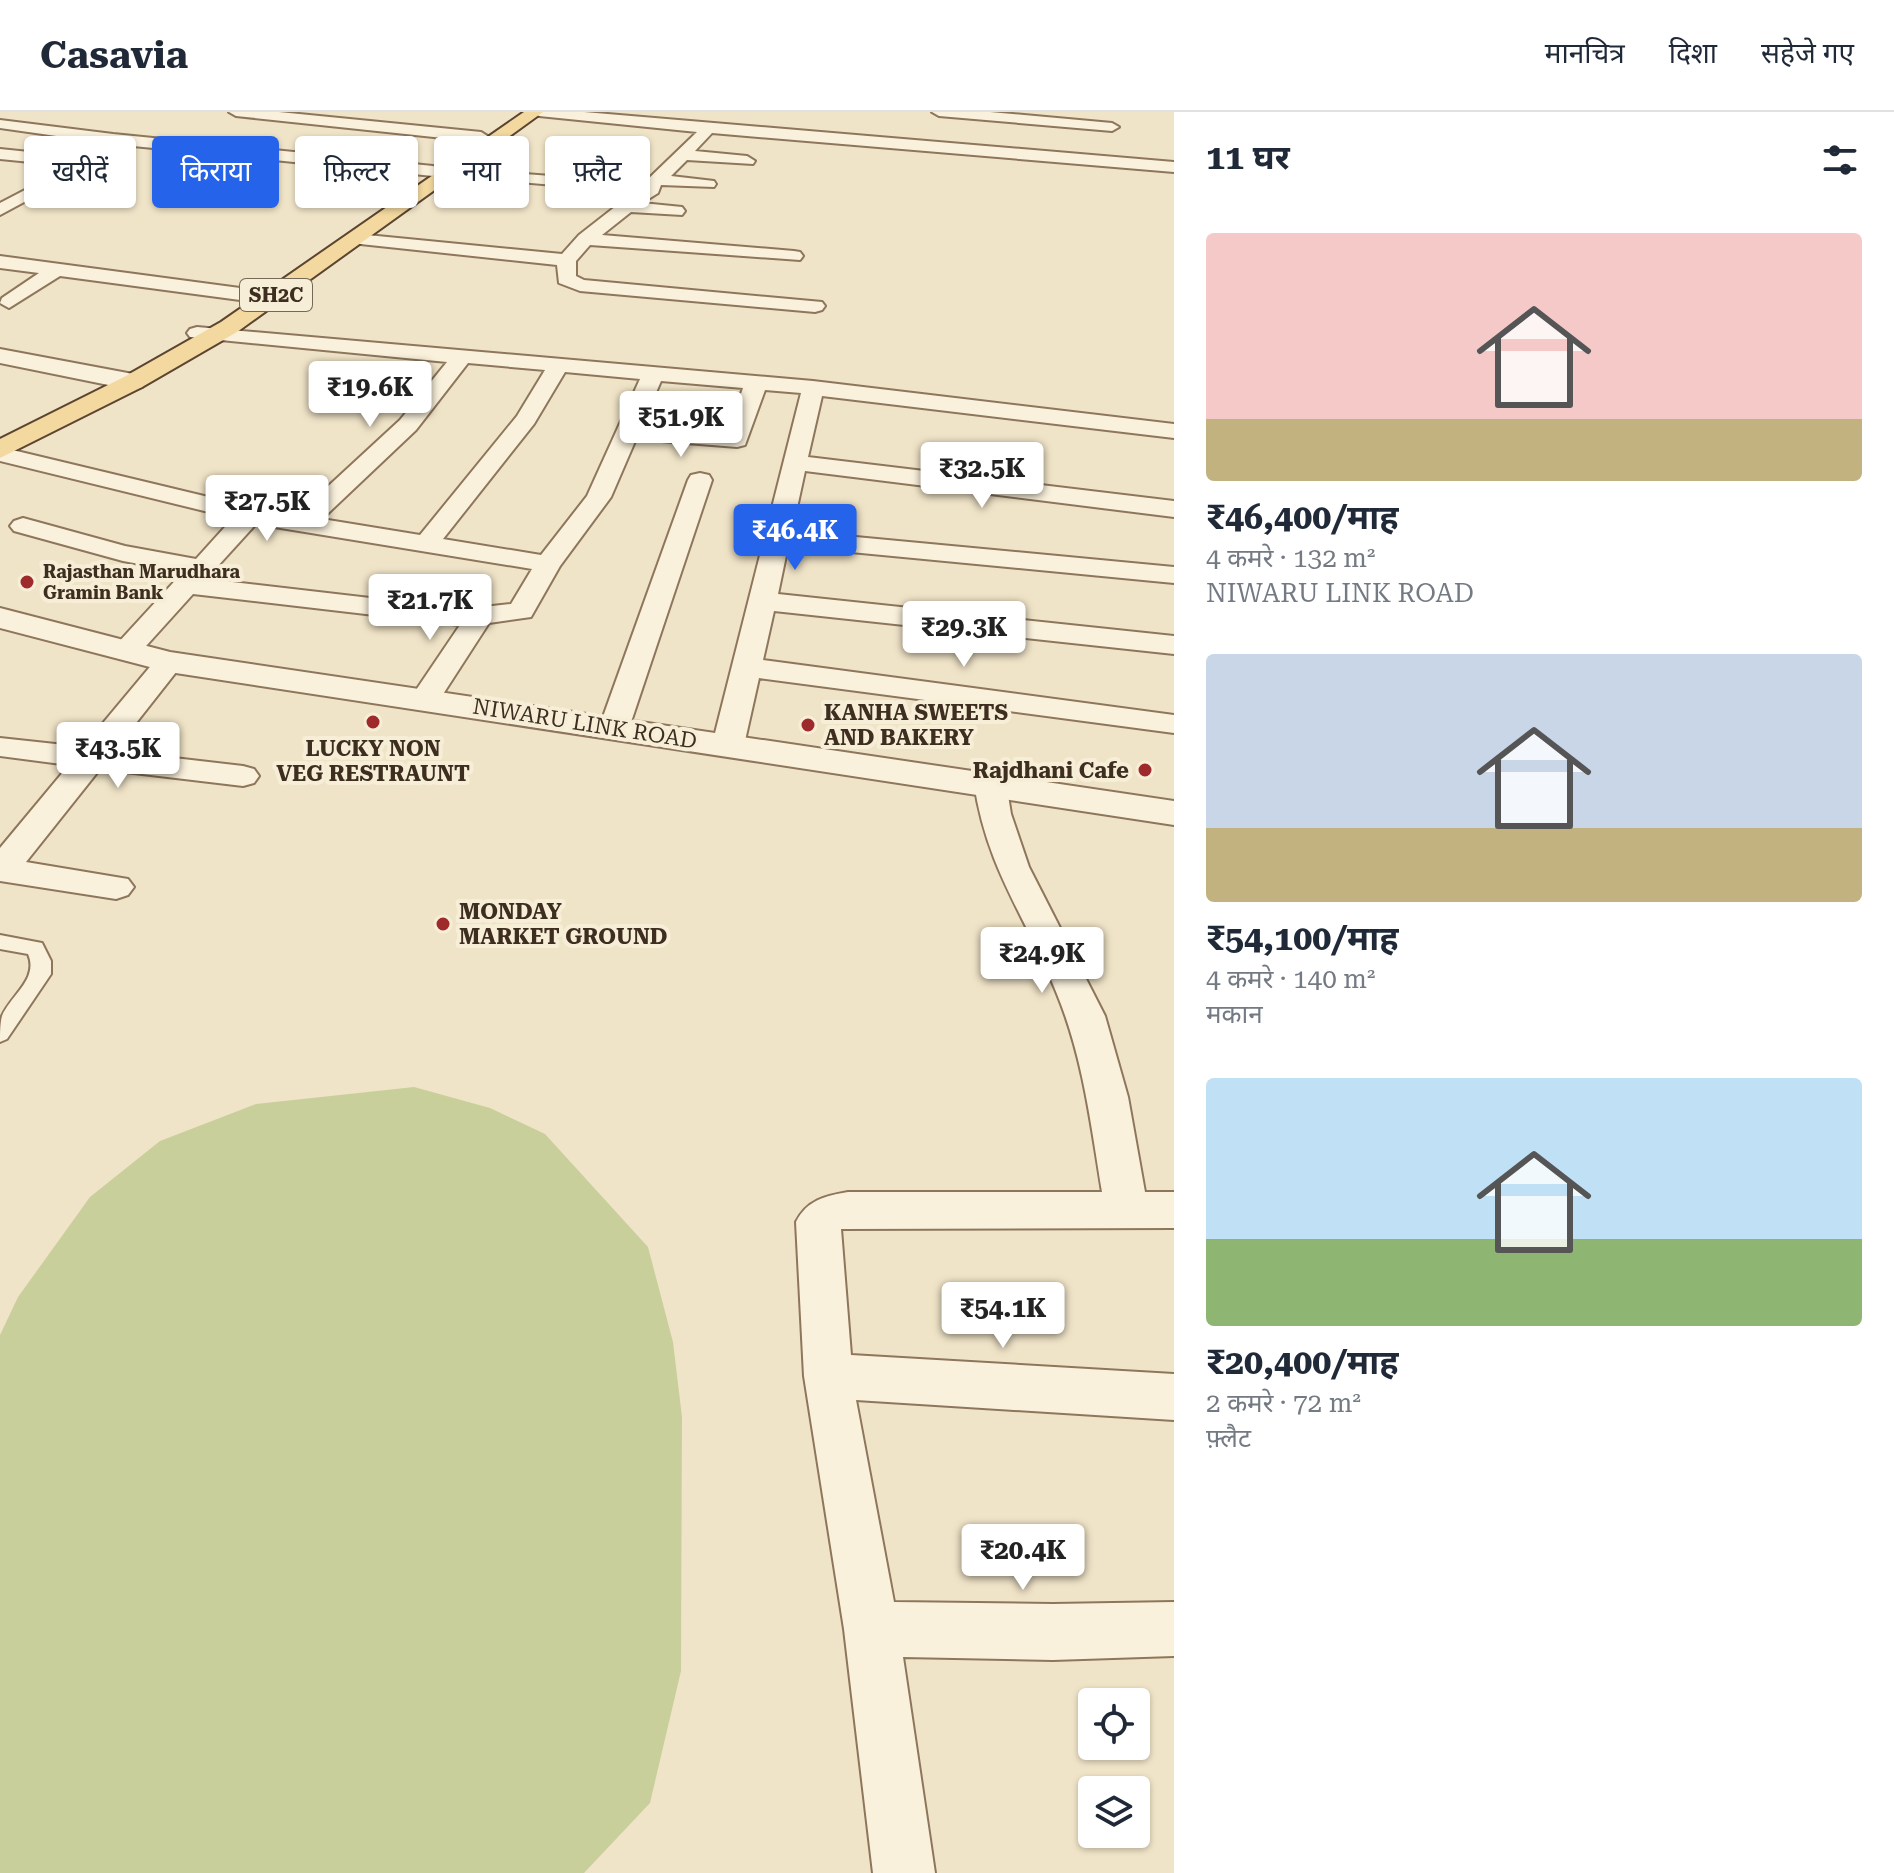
<!DOCTYPE html>
<html lang="hi">
<head>
<meta charset="utf-8">
<style>
	body { margin:0; font-family:"Roboto Serif","Noto Sans Devanagari",serif; background:#f6f6f7; color:#1f2937; height:100vh; display:flex; flex-direction:column; font-size:30px; white-space:nowrap }
	* { box-sizing:border-box; margin:0 }
	p { font-size:26px; color:#747a83 }
	.icon { flex:none; width:44px; height:44px; fill:none; stroke:currentColor; stroke-width:2; stroke-linecap:round; stroke-linejoin:round }
	.map { position:relative; flex:1; overflow:hidden }
	.side { display:flex; flex-direction:column; background:#fff; width:720px }
	.side>* { flex:none }
	.banner { position:absolute; left:24px; top:24px; width:760px; height:72px; display:flex; gap:16px }
	.controls { position:absolute; left:1078px; top:1576px; display:grid; gap:16px }
	.controls a { display:grid; place-items:center; width:72px; height:72px; border-radius:8px; background:#fff; box-shadow:0 2px 6px #0004; font-size:40px }
	.price { position:absolute; translate:-50% -68px; padding:0 18px; border-radius:8px; background:#fff; color:#222; font-size:26px; line-height:52px; filter:drop-shadow(0 2px 4px #0008) }
	.price::after { content:''; position:absolute; left:50%; top:48px; width:24px; height:18px; margin-left:-12px; background:inherit; clip-path:polygon(0 0,100% 0,50% 100%) }
	.price.on { background:#2563eb; color:#fff }
	ul { padding:0; list-style:none }
	li { display:grid; align-content:center; gap:16px; height:424px; padding:0 32px }
	li span { display:grid; place-items:center; height:248px; border-radius:8px; color:#555 }
	li>.icon { margin-inline-start:auto }
	span .icon { width:144px; height:144px; fill:#fffc; stroke-width:1 }
	li b { font-size:34px }
	h2 { display:flex; justify-content:space-between; align-items:center; height:96px; padding:0 32px; font-size:34px }
	.tag { padding:0 28px; border-radius:8px; background:#fff; box-shadow:0 2px 6px #0004; font-size:28px; line-height:72px }
	.tag.on { background:#2563eb; color:#fff }
	header { display:flex; align-items:center; gap:48px; box-sizing:border-box; height:112px; padding:0 40px; background:#fff; border-bottom:2px solid #e0e1e3 }
	header strong { font-size:38px }
	nav { display:flex; gap:44px; margin-inline-start:auto; font-size:28px }
	main { display:flex; flex:1; min-height:0 }
	.map>svg:first-child { display:block }
	.green { fill:#c9cf9b }
	.lines { fill:none; stroke-linecap:round; stroke-linejoin:round }
	.service-casing { stroke:#8d765c; stroke-width:4 }
	.minor-casing { stroke:#8d765c; stroke-width:4 }
	.tertiary-casing { stroke:#8d765c; stroke-width:4 }
	.primary-casing { stroke:#5b4430; stroke-width:4 }
	.service { fill:#faf1dc; fill-rule:evenodd }
	.minor { fill:#faf1dc; fill-rule:evenodd }
	.tertiary { fill:#faf1dc; fill-rule:evenodd }
	.primary { fill:#f3d9a0; fill-rule:evenodd }
	.poi-dot { fill:#9e2a2b; stroke:#f7eed8; stroke-width:3 }
	.labels { text-anchor:middle; stroke-width:8; stroke-linejoin:round; paint-order:stroke }
	.far-poi-label { font-size:18px; font-weight:bold; fill:#3d2e20; stroke:#f7eed8; text-anchor:start }
	.shield { fill:#f7eed8; stroke:#756857; stroke-width:2 }
	.shield-label { font-size:20px; font-weight:bold; fill:#3d2e20 }
	.poi-label { font-size:22px; font-weight:bold; fill:#3d2e20; stroke:#f7eed8; text-anchor:start }
	.street-label { font-size:22px; fill:#3d2e20; stroke:#f7eed8 }
</style>
</head>
<body>
<header>
<strong>Casavia</strong>
<nav><a>मानचित्र</a><a>दिशा</a><a>सहेजे गए</a></nav>
</header>
<main>
<div class="map">
<svg width="1174" height="1761" viewBox="0 0 1174 1761">
	<rect width="100%" height="100%" fill="#f0e4c8"/>
	<path class="green" d="M 414,975 L 490,996 L 545,1022 L 648,1135 L 673,1230 L 682,1305 L 681,1559 L 650,1691 L 584,1761 L 0,1761 L 0,1223 L 18,1185 L 90,1085 L 160,1029 L 256,992 Z"/>
	<g class="lines">
		<g class="service-casing">
			<path id="service" d="M 0,823 L 42,831 L 51,849 L 51,862 L 7,927 L 0,930 C 0,922 0,911 2,904 C 11,883 39,867 28,842 L 0,837 Z"/>
		</g>
		<g class="minor-casing">
			<g id="minor">
				<path d="M 229,0 L 279,0 L 481,20 L 489,25 L 481,30 L 236,4 Z"/>
				<path d="M 532,0 L 584,0 L 1174,50 L 1174,60 L 712,21 L 695,39 L 747,44 L 755,49 L 753,52 L 687,48 L 671,64 L 714,69 L 716,72 L 714,75 L 661,73 L 658,81 L 642,91 L 682,95 L 685,99 L 682,103 L 631,100 L 602,123 L 794,139 L 800,140 L 803,144 L 800,148 L 590,133 L 576,149 L 576,164 L 584,168 L 822,190 L 825,194 L 822,198 L 815,200 L 580,179 L 559,171 L 557,153 L 351,131 L 348,127 L 351,123 L 357,122 L 562,142 L 579,123 L 634,80 L 452,64 L 446,62 L 446,56 L 644,71 L 697,20 L 539,4 Z"/>
				<path d="M 932,0 L 990,0 L 1112,11 L 1119,15 L 1112,19 L 939,4 Z"/>
				<path d="M 0,8 L 113,22 L 433,54 L 441,59 L 433,64 L 113,32 L 0,16 Z"/>
				<path d="M 0,37 L 78,45 L 91,54 L 0,103 L 0,91 L 71,54 L 0,47 Z"/>
				<path d="M 0,144 L 255,178 L 265,184 L 255,190 L 60,164 L 9,196 L 0,191 L 2,186 L 39,161 L 0,156 Z"/>
				<path d="M 197,215 L 813,269 L 1174,312 L 1174,326 L 822,284 L 808,345 L 1174,389 L 1174,405 L 805,359 L 792,419 L 1174,455 L 1174,471 L 788,434 L 778,482 L 1174,524 L 1174,542 L 774,499 L 763,548 L 1174,603 L 1174,621 L 759,566 L 744,633 L 739,640 L 728,642 L 717,640 L 712,633 L 801,281 L 765,278 L 745,333 L 737,335 L 636,327 L 611,385 L 560,454 L 531,505 L 489,511 L 436,593 L 425,596 L 414,593 L 410,587 L 460,513 L 193,482 L 137,544 L 127,547 L 117,544 L 113,538 L 117,532 L 183,460 L 123,449 L 14,419 L 10,414 L 14,409 L 23,406 L 125,434 L 196,447 L 233,406 L 0,349 L 0,335 L 250,395 L 297,403 L 400,308 L 447,250 L 190,225 L 187,221 L 190,217 ZM 468,251 L 545,258 L 517,304 L 420,423 L 322,407 L 416,318 ZM 565,260 L 640,267 L 587,384 L 541,443 L 443,427 L 534,312 ZM 661,269 L 743,276 L 728,320 L 642,313 ZM 256,412 L 532,457 L 511,492 L 465,497 L 206,467 Z"/>
				<path d="M 700,361 L 709,363 L 712,368 L 629,616 L 625,623 L 614,625 L 603,623 L 599,616 L 688,368 L 691,363 Z"/>
				<path d="M 169,541 L 179,544 L 184,550 L 114,639 L 243,654 L 254,657 L 259,664 L 254,671 L 243,674 L 100,657 L 26,750 L 128,767 L 134,775 L 128,783 L 116,787 L 0,769 L 0,736 L 69,653 L 0,644 L 0,626 L 83,635 L 159,544 Z"/>
				<path d="M 990,661 L 1001,664 L 1006,671 L 1011,702 L 1029,755 L 1105,904 L 1128,985 L 1145,1080 L 1174,1080 L 1174,1116 L 841,1117 L 851,1243 L 1174,1262 L 1174,1308 L 856,1288 L 894,1490 L 1053,1492 L 1174,1490 L 1174,1544 L 1053,1548 L 903,1545 L 935,1761 L 873,1761 L 844,1517 L 804,1264 L 796,1110 C 807,1088 825,1084 848,1080 L 1102,1080 C 1091,1013 1083,945 1057,882 C 1026,804 987,758 974,671 L 979,664 Z"/>
			</g>
		</g>
		<g class="tertiary-casing">
			<g id="tertiary">
				<path d="M 0,237 L 133,262 L 142,265 L 146,270 L 142,275 L 133,278 L 0,251 Z"/>
				<path d="M 0,496 L 170,540 L 1174,689 L 1174,713 L 169,560 L 0,516 Z"/>
			</g>
		</g>
		<g class="primary-casing">
			<path id="primary" d="M 524,0 L 543,0 L 237,220 L 142,275 L 0,346 L 0,327 L 124,265 L 221,210 Z"/>
		</g>
		<use href="#service" class="service"/>
		<use href="#minor" class="minor"/>
		<use href="#tertiary" class="tertiary"/>
		<use href="#primary" class="primary"/>
	</g>
	<g class="poi-dot">
		<circle cx="27" cy="470" r="8"/>
		<circle cx="373" cy="610" r="8"/>
		<circle cx="808" cy="613" r="8"/>
		<circle cx="1145" cy="658" r="8"/>
		<circle cx="443" cy="812" r="8"/>
	</g>
	<g class="labels">
		<g class="far-poi-label">
			<text x="43" y="466">Rajasthan Marudhara<tspan x="43" dy="21">Gramin Bank</tspan></text>
		</g>
		<rect class="shield" x="240" y="167" width="72" height="32" rx="6"/>
		<g class="shield-label">
			<text x="276" y="190">SH2C</text>
		</g>
		<g class="poi-label">
			<text x="824" y="608">KANHA SWEETS<tspan x="824" dy="25">AND BAKERY</tspan></text>
			<text x="373" y="644" text-anchor="middle">LUCKY NON<tspan x="373" dy="25">VEG RESTRAUNT</tspan></text>
			<text x="1129" y="666" text-anchor="end">Rajdhani Cafe</text>
			<text x="459" y="807">MONDAY<tspan x="459" dy="25">MARKET GROUND</tspan></text>
		</g>
		<g class="street-label">
			<text transform="translate(585 611) rotate(9)" y="8">NIWARU LINK ROAD</text>
		</g>
	</g>
</svg>
<div class="controls">
<a><svg class="icon" aria-label="locate" viewBox="0 0 24 24"><circle cx="12" cy="12" r="6"/><path d="M12 2v4M12 18v4M2 12h4M18 12h4"/></svg></a>
<a><svg class="icon" aria-label="layers" viewBox="0 0 24 24"><path d="M12 4l9 5-9 5-9-5zM3 14l9 5 9-5"/></svg></a>
</div>
<b class="price" style="left:370px;top:317px">₹19.6K</b>
<b class="price" style="left:681px;top:347px">₹51.9K</b>
<b class="price" style="left:982px;top:398px">₹32.5K</b>
<b class="price" style="left:267px;top:431px">₹27.5K</b>
<b class="price on" style="left:795px;top:460px">₹46.4K</b>
<b class="price" style="left:430px;top:530px">₹21.7K</b>
<b class="price" style="left:964px;top:557px">₹29.3K</b>
<b class="price" style="left:118px;top:678px">₹43.5K</b>
<b class="price" style="left:1042px;top:883px">₹24.9K</b>
<b class="price" style="left:1003px;top:1238px">₹54.1K</b>
<b class="price" style="left:1023px;top:1480px">₹20.4K</b>
<div class="banner">
<a class="tag">खरीदें</a>
<a class="tag on">किराया</a>
<a class="tag">फ़िल्टर</a>
<a class="tag">नया</a>
<a class="tag">फ़्लैट</a>
</div>
</div>
<section class="side">
<h2>11 घर<svg class="icon" aria-label="filters" viewBox="0 0 24 24"><path d="M4 7h16M4 17h16"/><circle cx="9" cy="7" r="2"/><circle cx="15" cy="17" r="2"/></svg></h2>
<ul>
<li><span style="background:linear-gradient(#f6c9c9 75%,#c2b280 0)"><svg class="icon" aria-label="home" viewBox="0 0 24 24"><path d="M3 11l9-7 9 7M6 9v11h12V9"/></svg></span><div><b>₹46,400/माह</b><p>4 कमरे · 132 m²</p><p>NIWARU LINK ROAD</p></div></li>
<li><span style="background:linear-gradient(#c9d6e8 70%,#c2b280 0)"><svg class="icon" aria-label="home" viewBox="0 0 24 24"><path d="M3 11l9-7 9 7M6 9v11h12V9"/></svg></span><div><b>₹54,100/माह</b><p>4 कमरे · 140 m²</p><p>मकान</p></div></li>
<li><span style="background:linear-gradient(#bfe0f5 65%,#8fb573 0)"><svg class="icon" aria-label="home" viewBox="0 0 24 24"><path d="M3 11l9-7 9 7M6 9v11h12V9"/></svg></span><div><b>₹20,400/माह</b><p>2 कमरे · 72 m²</p><p>फ़्लैट</p></div></li>
</ul>
</section>
</main>
</body>
</html>
